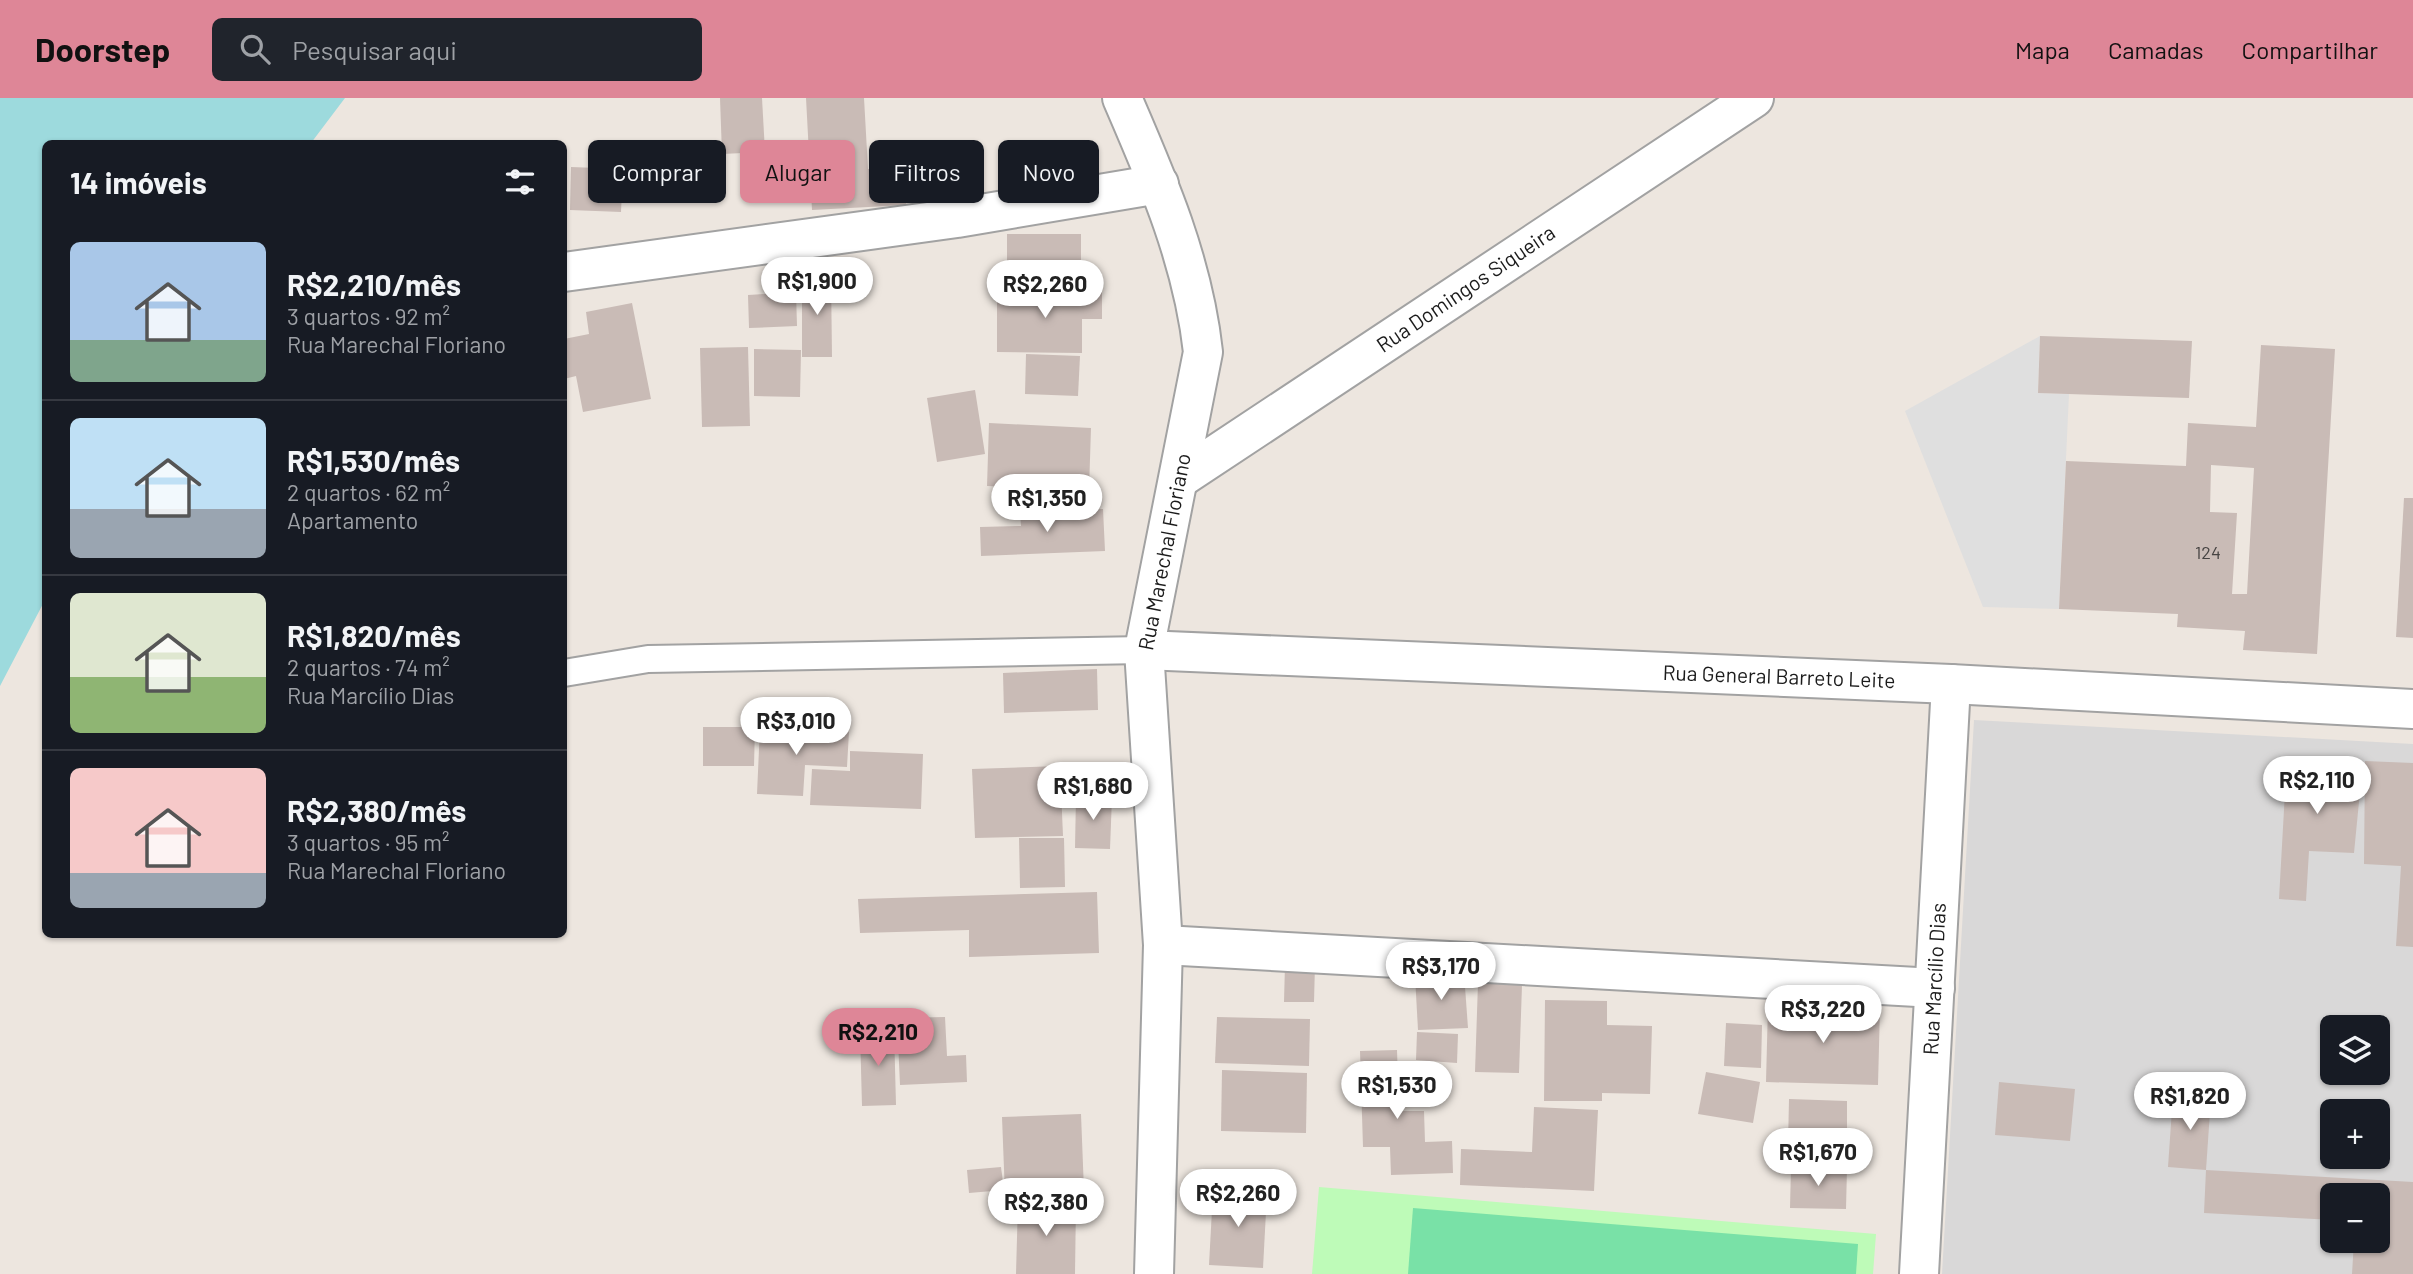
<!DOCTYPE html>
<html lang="pt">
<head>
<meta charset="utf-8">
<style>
	body { margin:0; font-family:Barlow,sans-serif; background:#20242c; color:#f1f3f6; height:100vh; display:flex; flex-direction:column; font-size:26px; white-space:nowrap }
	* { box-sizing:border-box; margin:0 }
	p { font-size:23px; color:#9ea1a6 }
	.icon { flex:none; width:38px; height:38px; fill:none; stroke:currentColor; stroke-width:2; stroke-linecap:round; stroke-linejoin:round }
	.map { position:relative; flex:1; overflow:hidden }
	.side { position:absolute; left:42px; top:42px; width:525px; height:798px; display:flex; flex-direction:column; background:#171b24; border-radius:10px; box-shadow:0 2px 5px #0004 }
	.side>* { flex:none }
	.hud { position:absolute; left:588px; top:42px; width:665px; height:63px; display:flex; gap:14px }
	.controls { position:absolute; left:2320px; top:917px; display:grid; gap:14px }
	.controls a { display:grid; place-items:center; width:70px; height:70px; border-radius:10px; background:#171b24; box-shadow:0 2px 5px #0004; font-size:35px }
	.price { position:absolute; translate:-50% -60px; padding:0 16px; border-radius:24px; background:#fff; color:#222; font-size:23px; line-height:46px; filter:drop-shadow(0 2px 4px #0008) }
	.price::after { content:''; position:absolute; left:50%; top:42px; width:21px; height:16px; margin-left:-10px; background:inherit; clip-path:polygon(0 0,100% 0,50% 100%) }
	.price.on { background:#de8697; color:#111 }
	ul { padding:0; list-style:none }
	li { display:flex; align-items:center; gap:21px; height:175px; padding:0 28px }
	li+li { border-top:2px solid #363941 }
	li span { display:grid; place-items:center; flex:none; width:196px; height:140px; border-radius:10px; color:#555 }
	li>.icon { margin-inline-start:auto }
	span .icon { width:84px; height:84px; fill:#fffc; stroke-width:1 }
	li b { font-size:30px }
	h2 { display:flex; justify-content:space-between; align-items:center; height:84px; padding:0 28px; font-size:30px }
	.pill { padding:0 24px; border-radius:10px; background:#171b24; box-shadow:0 2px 5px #0004; font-size:24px; line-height:63px }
	.pill.on { background:#de8697; color:#111 }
	header { display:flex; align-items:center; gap:42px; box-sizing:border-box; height:98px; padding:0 35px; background:#de8697; color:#111 }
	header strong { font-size:33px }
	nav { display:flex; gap:38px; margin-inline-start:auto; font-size:24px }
	.search { width:490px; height:63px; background:#20242c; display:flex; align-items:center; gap:18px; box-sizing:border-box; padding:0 24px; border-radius:10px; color:#9ea1a6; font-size:26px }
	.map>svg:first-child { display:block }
	.residential { fill:#d9d8d8; fill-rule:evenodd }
	.park { fill:#befbb8 }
	.pitch { fill:#79e1a7 }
	.parking { fill:#dfdfdf }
	.water { fill:#9ddadd }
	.building { fill:#c9bbb6; fill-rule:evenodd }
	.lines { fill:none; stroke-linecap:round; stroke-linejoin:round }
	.lane-casing { stroke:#a2a2a2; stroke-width:30 }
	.street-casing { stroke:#a2a2a2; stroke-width:42 }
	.lane { stroke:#fff; stroke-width:26 }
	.street { stroke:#fff; stroke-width:38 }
	.labels { text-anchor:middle; stroke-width:5; stroke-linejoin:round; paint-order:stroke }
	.number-label { font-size:18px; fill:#464342 }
	.street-label { font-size:21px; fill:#1b1b1b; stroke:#fff }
</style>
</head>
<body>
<header>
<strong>Doorstep</strong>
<div class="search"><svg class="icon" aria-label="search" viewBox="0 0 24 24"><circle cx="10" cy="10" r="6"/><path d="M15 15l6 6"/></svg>Pesquisar aqui</div>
<nav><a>Mapa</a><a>Camadas</a><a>Compartilhar</a></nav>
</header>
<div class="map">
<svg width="2413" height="1176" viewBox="0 0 2413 1176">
	<rect width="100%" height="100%" fill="#ede6df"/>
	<path class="residential" d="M 1974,622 L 2413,646 L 2413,1176 L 1942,1176 ZM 2333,929 L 2378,929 L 2378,975 L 2333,975 ZM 2333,1013 L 2378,1013 L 2378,1059 L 2333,1059 ZM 2333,1097 L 2378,1097 L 2378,1143 L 2333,1143 Z"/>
	<path class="park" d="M 1319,1089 L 1876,1136 L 1873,1176 L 1312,1176 Z"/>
	<path class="pitch" d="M 1413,1110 L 1858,1146 L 1856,1176 L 1408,1176 Z"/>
	<path class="parking" d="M 2040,238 L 2038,295 L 2069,296 L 2059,511 L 1983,509 L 1905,313 Z"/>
	<path class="water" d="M 0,0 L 345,0 L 311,45 L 46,46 L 45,502 L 0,588 Z"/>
	<g class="building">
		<path d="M 720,0 L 762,0 L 765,54 L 722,56 Z"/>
		<path d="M 806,0 L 864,0 L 868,71 L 904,69 L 906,107 L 812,112 Z"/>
		<path d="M 571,69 L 623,71 L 621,114 L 570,112 Z"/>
		<rect x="1007" y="136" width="74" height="49"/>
		<path d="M 802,179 L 831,179 L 832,259 L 802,259 Z"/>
		<path d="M 997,192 L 1102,193 L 1102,221 L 1082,221 L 1082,255 L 997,254 Z"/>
		<path d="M 796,194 L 797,228 L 749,230 L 748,197 Z"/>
		<path d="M 632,205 L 651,301 L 583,314 L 576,278 L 564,281 L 564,241 L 589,236 L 586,214 Z"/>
		<path d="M 2040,238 L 2192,243 L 2189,300 L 2038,295 Z"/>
		<path d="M 2261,247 L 2335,251 L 2317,556 L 2243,552 L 2245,533 L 2177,529 L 2178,516 L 2059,511 L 2066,363 L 2186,368 L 2188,325 L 2256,329 ZM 2211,367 L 2254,370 L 2247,496 L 2232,496 L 2237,415 L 2210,414 Z"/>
		<path d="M 748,249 L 750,328 L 702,329 L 700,250 Z"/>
		<path d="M 754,251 L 801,252 L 800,299 L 754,298 Z"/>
		<path d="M 1026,256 L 1080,258 L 1078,298 L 1025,296 Z"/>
		<path d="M 975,292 L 985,356 L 937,364 L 927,300 Z"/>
		<path d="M 989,325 L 1091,330 L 1089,392 L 987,388 Z"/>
		<path d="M 2404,400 L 2413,400 L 2413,540 L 2396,539 Z"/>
		<path d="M 1103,411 L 1105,453 L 981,458 L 980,429 L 1021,428 L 1020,414 Z"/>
		<path d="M 1097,571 L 1098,612 L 1004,615 L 1003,575 Z"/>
		<path d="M 703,629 L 755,629 L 754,668 L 703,668 Z"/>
		<path d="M 760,629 L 849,634 L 847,669 L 805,667 L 803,698 L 757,696 Z"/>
		<path d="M 850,653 L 923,656 L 921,711 L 810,707 L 812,671 L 850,673 Z"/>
		<path d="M 2287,658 L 2363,663 L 2354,755 L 2309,753 L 2306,803 L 2279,801 Z"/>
		<path d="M 2365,663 L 2413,665 L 2413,849 L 2396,848 L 2401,768 L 2364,766 Z"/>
		<path d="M 1060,668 L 1063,738 L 975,740 L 972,671 Z"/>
		<path d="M 1076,698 L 1112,699 L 1110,751 L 1075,750 Z"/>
		<path d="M 1019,740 L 1064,740 L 1065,789 L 1020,790 Z"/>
		<path d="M 1097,794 L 1099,855 L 969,859 L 969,832 L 860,835 L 858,801 Z"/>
		<path d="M 1285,866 L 1315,866 L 1314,904 L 1284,904 Z"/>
		<path d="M 1464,875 L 1468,930 L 1418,932 L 1415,878 Z"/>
		<path d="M 1478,885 L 1522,887 L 1519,975 L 1475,974 Z"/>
		<path d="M 1545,902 L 1607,903 L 1607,927 L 1652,928 L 1650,996 L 1602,995 L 1602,1003 L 1544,1003 Z"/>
		<path d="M 1768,907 L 1880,910 L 1878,987 L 1766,984 Z"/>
		<path d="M 945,919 L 947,958 L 966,957 L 967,984 L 900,987 L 897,920 Z"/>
		<path d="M 1217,919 L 1310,921 L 1309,968 L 1215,965 Z"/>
		<path d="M 1726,925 L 1762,927 L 1761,970 L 1724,968 Z"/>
		<path d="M 894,932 L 896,1007 L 862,1008 L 860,933 Z"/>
		<path d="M 1417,934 L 1458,936 L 1457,965 L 1416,962 Z"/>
		<path d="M 1397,952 L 1399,1013 L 1424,1013 L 1425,1044 L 1452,1043 L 1453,1075 L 1391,1077 L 1390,1049 L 1363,1049 L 1360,953 Z"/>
		<path d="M 1222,972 L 1307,975 L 1306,1035 L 1221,1033 Z"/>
		<path d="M 1706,974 L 1760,984 L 1753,1025 L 1698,1016 Z"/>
		<path d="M 1999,984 L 2075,991 L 2070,1043 L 1995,1037 Z"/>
		<path d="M 2173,997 L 2211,999 L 2206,1072 L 2168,1069 Z"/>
		<path d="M 1789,1001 L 1847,1003 L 1847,1049 L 1788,1047 Z"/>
		<path d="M 1534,1009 L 1598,1012 L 1594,1093 L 1460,1087 L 1461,1051 L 1532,1054 Z"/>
		<path d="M 1081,1016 L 1084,1093 L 1005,1097 L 1002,1019 Z"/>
		<path d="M 1790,1050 L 1843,1053 L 1842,1068 L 1789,1065 Z"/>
		<path d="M 1001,1069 L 1004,1092 L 969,1095 L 967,1072 Z"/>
		<path d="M 1791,1069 L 1847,1070 L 1846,1111 L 1790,1110 Z"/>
		<path d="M 2206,1072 L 2413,1084 L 2413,1176 L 2352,1176 L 2354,1143 L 2378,1143 L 2378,1097 L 2333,1097 L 2333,1122 L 2204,1115 Z"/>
		<path d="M 1213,1093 L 1267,1095 L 1263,1170 L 1209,1167 Z"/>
		<path d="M 1018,1104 L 1076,1105 L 1075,1176 L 1016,1176 Z"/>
	</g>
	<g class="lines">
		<g class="lane-casing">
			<path id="lane" d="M 564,575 L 648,561 L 1144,552"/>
		</g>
		<g class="street-casing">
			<g id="street">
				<path d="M 1122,0 C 1158,83 1193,163 1203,254 L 1144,552 L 1163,847 L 1154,1176"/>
				<path d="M 564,174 L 957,120 L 1159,86"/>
				<path d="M 1179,381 L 1754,0"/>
				<path d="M 1144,552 L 1951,586 L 2413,611"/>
				<path d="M 1163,847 L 1935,890"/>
				<path d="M 1919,1176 L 1951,586"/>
			</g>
		</g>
		<use href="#lane" class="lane"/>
		<use href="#street" class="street"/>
	</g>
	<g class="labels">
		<g class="number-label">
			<text x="2208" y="461">124</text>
		</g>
		<g class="street-label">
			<text transform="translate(1466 191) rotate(-34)" y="7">Rua Domingos Siqueira</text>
			<text transform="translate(1165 454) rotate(-79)" y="7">Rua Marechal Floriano</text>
			<text transform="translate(1779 579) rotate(2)" y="7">Rua General Barreto Leite</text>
			<text transform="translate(1935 881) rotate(-87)" y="7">Rua Marcílio Dias</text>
		</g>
	</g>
</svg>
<div class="controls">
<a><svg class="icon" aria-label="layers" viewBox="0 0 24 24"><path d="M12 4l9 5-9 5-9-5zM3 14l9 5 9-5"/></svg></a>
<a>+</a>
<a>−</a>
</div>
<b class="price" style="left:817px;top:219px">R$1,900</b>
<b class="price" style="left:1045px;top:222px">R$2,260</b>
<b class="price" style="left:1047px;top:436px">R$1,350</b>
<b class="price" style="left:796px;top:659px">R$3,010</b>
<b class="price" style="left:2317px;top:718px">R$2,110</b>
<b class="price" style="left:1093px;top:724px">R$1,680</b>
<b class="price" style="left:1441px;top:904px">R$3,170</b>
<b class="price" style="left:1823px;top:947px">R$3,220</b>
<b class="price on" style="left:878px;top:970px">R$2,210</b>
<b class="price" style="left:1397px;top:1023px">R$1,530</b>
<b class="price" style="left:2190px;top:1034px">R$1,820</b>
<b class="price" style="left:1818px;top:1090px">R$1,670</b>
<b class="price" style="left:1238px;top:1131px">R$2,260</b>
<b class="price" style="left:1046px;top:1140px">R$2,380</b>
<div class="hud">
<a class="pill">Comprar</a>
<a class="pill on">Alugar</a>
<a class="pill">Filtros</a>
<a class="pill">Novo</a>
</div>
<section class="side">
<h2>14 imóveis<svg class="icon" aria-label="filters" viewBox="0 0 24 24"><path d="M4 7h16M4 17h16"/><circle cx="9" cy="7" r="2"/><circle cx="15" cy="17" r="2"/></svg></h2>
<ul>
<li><span style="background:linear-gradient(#a9c7e8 70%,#7fa58c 0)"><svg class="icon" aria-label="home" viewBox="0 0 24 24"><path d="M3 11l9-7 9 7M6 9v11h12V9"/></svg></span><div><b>R$2,210/mês</b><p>3 quartos · 92 m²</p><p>Rua Marechal Floriano</p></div></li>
<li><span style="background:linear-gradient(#bfe0f5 65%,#9aa5b1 0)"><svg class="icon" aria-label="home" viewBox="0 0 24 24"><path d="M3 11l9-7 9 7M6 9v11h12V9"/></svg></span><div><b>R$1,530/mês</b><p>2 quartos · 62 m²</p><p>Apartamento</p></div></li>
<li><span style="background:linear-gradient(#dfe7d0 60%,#8fb573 0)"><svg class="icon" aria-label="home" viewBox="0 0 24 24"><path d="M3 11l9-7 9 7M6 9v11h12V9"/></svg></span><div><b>R$1,820/mês</b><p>2 quartos · 74 m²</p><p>Rua Marcílio Dias</p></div></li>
<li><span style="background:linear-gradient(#f6c9c9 75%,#9aa5b1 0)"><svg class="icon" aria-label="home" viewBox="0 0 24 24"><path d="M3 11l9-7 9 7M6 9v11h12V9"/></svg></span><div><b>R$2,380/mês</b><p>3 quartos · 95 m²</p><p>Rua Marechal Floriano</p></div></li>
</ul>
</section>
</div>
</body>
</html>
